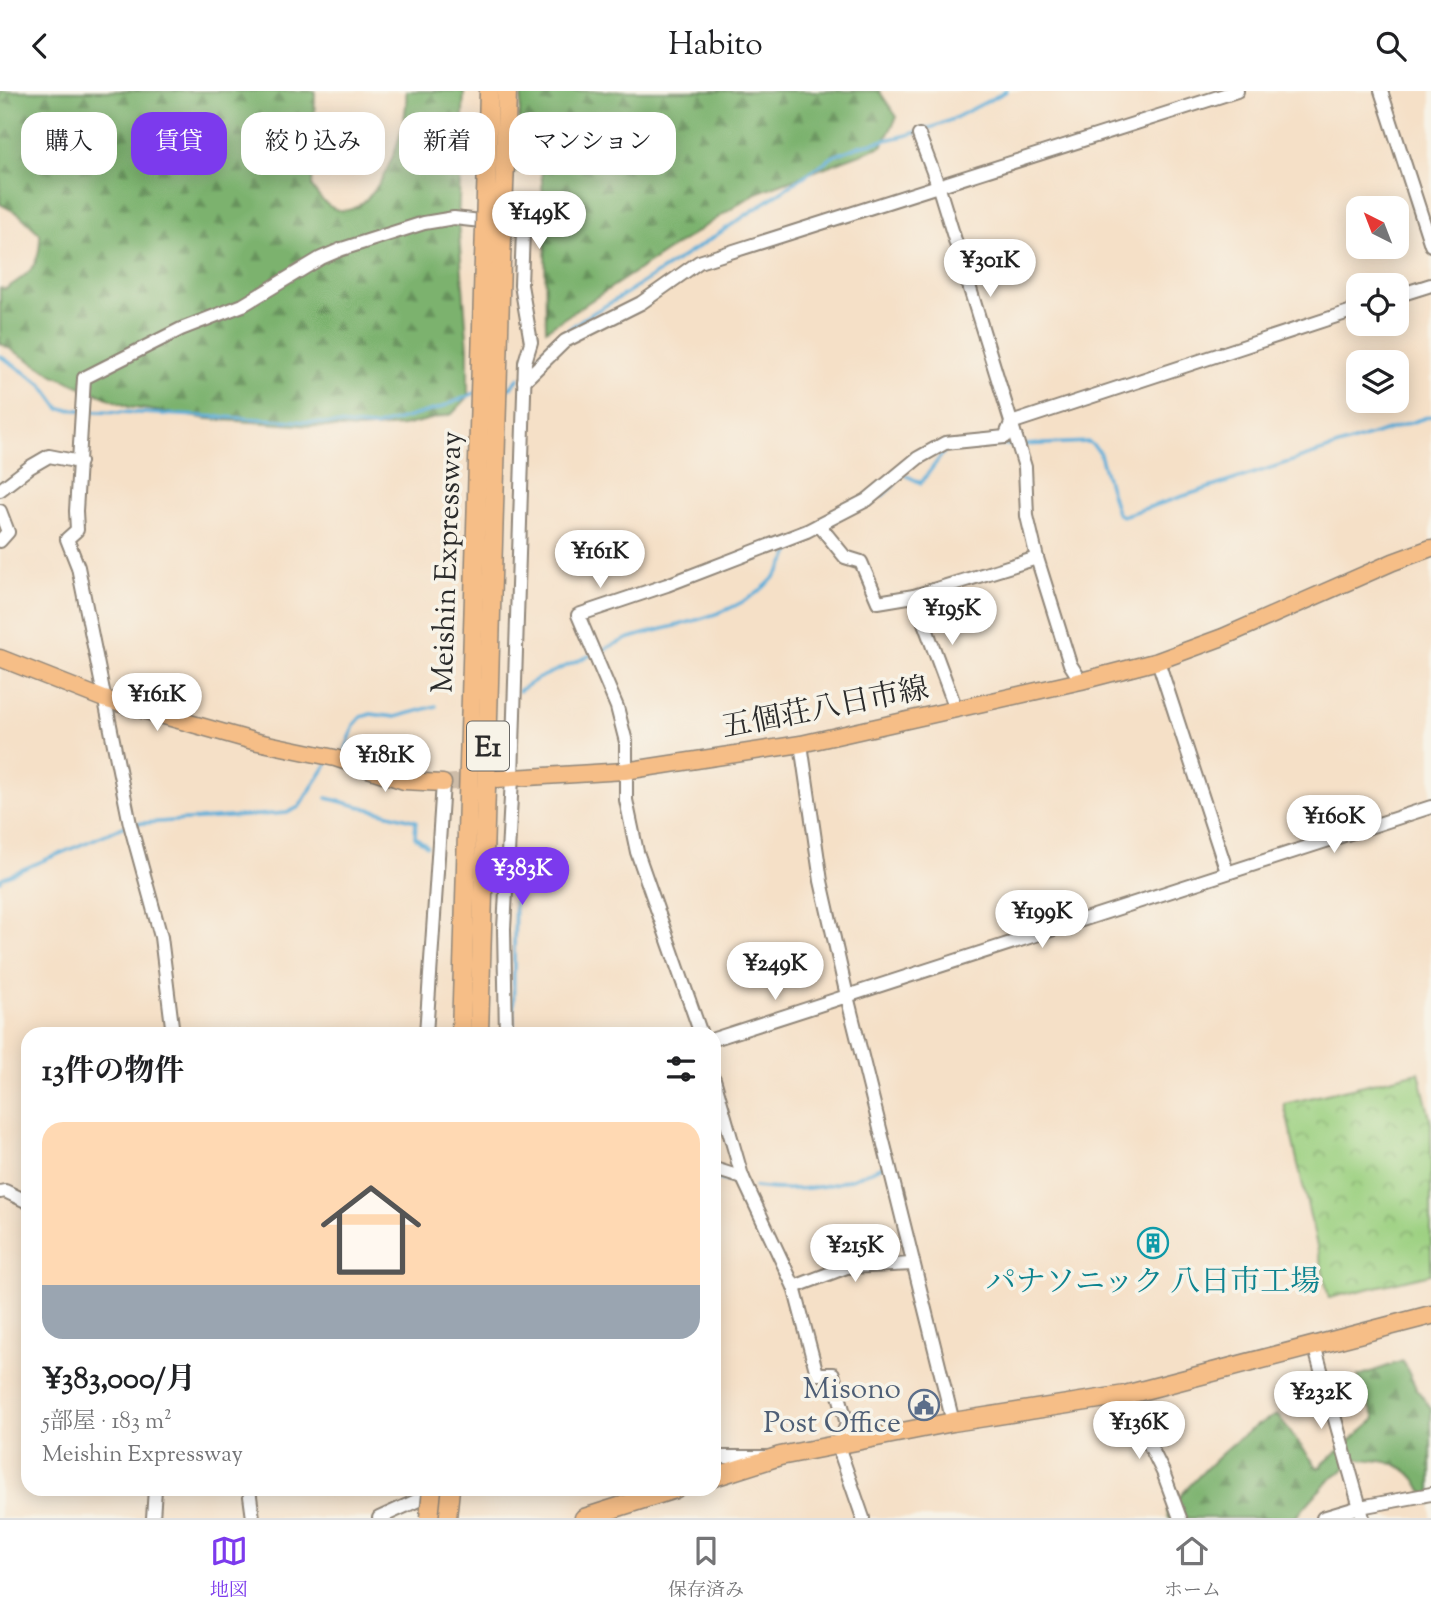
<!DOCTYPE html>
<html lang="ja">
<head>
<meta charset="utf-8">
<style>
	body { margin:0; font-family:"Sorts Mill Goudy","Noto Serif JP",serif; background:#f6f6f6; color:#202124; height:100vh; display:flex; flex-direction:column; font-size:26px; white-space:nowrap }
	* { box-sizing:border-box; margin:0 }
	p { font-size:23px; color:#757577 }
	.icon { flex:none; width:38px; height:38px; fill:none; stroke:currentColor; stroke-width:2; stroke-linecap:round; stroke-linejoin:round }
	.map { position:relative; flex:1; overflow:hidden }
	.drawer { position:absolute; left:21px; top:936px; width:700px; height:469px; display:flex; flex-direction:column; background:#fff; border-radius:21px; box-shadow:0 4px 18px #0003 }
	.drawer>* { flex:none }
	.top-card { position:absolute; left:21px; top:21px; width:700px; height:63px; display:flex; gap:14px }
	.needle { width:46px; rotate:318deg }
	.controls { position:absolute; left:1346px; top:105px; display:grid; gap:14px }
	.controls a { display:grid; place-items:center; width:63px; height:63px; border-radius:14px; background:#fff; box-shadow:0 4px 18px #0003; font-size:35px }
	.price { position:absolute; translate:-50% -60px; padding:0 16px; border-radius:24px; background:#fff; color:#222; font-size:23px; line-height:46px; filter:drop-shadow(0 2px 4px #0008) }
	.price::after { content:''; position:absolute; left:50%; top:42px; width:21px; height:16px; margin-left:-10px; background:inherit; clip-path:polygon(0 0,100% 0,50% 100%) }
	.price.active { background:#7c3aed; color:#fff }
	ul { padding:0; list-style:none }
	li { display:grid; align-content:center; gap:14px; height:371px; padding:0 21px }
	li span { display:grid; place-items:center; height:217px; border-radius:21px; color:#555 }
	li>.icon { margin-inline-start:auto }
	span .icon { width:126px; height:126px; fill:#fffc; stroke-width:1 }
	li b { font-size:30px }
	h2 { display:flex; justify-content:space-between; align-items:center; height:84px; padding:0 21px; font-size:30px }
	.tag { padding:0 24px; border-radius:21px; background:#fff; box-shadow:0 4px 18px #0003; font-size:24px; line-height:63px }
	.tag.active { background:#7c3aed; color:#fff }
	header { display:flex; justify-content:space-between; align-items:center; height:91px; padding:0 21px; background:#fff; font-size:32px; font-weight:600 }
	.tabs { display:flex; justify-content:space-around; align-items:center; height:98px; border-top:2px solid #e0e0e0; background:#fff; font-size:19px; color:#757577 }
	.tabs a { display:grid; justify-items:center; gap:4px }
	.tabs .active { color:#7c3aed }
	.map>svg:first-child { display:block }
	.forest { fill:url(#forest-firs); stroke:#546e4c; stroke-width:2 }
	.park { fill:url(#park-crowns); stroke:#637e56; stroke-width:2 }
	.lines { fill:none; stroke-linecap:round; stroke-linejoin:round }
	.stream { stroke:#5faed9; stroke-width:3.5 }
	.major-tunnel { stroke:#cdbca8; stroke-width:16; stroke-dasharray:16 8; stroke-linecap:butt }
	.minor-casing { stroke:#908679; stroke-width:16 }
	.major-casing { stroke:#908679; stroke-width:19 }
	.highway-casing { stroke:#908679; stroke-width:21 }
	.minor { stroke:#fff; stroke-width:12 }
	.major { stroke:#f6be87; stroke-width:16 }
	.highway { stroke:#f6be87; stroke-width:18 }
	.highway-bridge-casing { stroke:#908679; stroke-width:21; stroke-linecap:butt }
	.highway-bridge { stroke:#f6be87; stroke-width:18 }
	.labels { text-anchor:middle; stroke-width:7; stroke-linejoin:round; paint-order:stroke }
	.shield { fill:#f7f3e8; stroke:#686764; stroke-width:2 }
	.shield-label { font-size:28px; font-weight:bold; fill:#2b2b2b }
	.street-label { font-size:30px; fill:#2b2b2b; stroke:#f7f3e8 }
	.culture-label { font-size:30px; fill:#0d838f; stroke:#f7f3e8 }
	.service-label { font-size:30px; fill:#4e5e75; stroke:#f7f3e8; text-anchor:end }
</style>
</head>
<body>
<header><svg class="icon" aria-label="back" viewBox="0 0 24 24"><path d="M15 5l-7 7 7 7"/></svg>Habito<svg class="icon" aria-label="search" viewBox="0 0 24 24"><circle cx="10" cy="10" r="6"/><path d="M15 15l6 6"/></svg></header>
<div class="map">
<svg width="1431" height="1427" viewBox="0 0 1431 1427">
	<defs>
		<pattern id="forest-firs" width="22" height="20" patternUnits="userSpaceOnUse" patternTransform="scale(1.75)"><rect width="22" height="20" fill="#7cb26e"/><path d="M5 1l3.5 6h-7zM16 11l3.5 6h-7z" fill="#66915b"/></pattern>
		<pattern id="park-crowns" width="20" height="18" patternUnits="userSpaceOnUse" patternTransform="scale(1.75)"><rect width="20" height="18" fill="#9bd080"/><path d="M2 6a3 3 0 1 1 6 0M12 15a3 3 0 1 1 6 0" fill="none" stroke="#7fa969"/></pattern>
	</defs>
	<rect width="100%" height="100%" fill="#f7f3e8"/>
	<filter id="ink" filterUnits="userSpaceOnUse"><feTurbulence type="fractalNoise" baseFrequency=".0143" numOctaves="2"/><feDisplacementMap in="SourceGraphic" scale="14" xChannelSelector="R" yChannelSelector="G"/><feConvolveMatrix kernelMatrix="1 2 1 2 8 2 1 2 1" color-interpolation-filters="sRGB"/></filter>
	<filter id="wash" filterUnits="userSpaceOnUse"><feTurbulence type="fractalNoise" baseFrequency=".00686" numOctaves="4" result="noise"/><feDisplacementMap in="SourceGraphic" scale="28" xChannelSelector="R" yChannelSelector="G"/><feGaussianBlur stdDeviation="1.57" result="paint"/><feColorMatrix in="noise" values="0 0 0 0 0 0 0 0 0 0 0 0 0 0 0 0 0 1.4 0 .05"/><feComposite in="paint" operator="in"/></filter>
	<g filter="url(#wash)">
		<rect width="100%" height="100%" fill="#f5e0c7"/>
		<g class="forest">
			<path d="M 0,0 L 315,0 L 312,96 C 360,172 411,43 406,0 L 464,0 L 458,131 L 468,258 L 468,306 L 452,323 L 403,335 L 357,338 L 209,328 L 129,316 L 56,285 L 0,252 L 0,197 L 5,198 C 30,183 41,174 40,143 L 19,123 L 0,113 Z"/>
			<path d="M 522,0 L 879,0 L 897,26 L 882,55 L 756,102 L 546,239 L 545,140 L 541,73 L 513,82 Z"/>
			<path d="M 1403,1270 L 1416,1297 L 1431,1318 L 1431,1412 C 1424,1405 1421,1396 1415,1388 C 1402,1370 1377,1369 1357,1368 L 1325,1393 L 1295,1427 L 1169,1427 L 1167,1420 C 1193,1390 1241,1338 1277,1324 L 1318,1377 L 1375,1328 L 1358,1285 Z"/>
		</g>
		<path class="park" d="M 1419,981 L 1431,1032 L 1431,1183 L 1329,1207 L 1284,1013 Z"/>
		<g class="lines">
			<g class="stream">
				<path d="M 0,265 L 42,293 L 60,318 L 280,329 L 374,336 L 440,317 L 475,302"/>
				<path d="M 528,276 L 553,250 L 584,227 L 617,208 L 709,149 L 834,65 L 859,55 L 908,44 L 933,36 L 953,28 L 1007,0"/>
				<path d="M 504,298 L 510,297 L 519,287"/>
				<path d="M 983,354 L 1013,354"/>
				<path d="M 1021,354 L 1089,351 L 1099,360 L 1117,422 L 1122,425 L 1431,325"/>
				<path d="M 905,384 L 921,392 L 947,357"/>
				<path d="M 882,405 L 894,394"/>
				<path d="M 598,561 C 607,557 617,552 627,548 C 679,531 741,527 778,482 C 784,474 789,463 794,454"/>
				<path d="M 519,600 L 537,588 L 591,564"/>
				<path d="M 344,664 L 354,634 L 361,626 L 371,623 L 395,626 L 436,615"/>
				<path d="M 327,707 L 416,730 L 415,746 L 427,755"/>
				<path d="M 0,790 L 2,787 L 130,733 L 287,722 L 299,716 L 329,670"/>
				<path d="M 513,943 L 515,791"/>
				<path d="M 714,1087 L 740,1093"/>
				<path d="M 755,1096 C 802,1102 842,1096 884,1074"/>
			</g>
		</g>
	</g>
	<g filter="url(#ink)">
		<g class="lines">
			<path class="major-tunnel" d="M 443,692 L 480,689"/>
			<g class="minor-casing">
				<g id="minor">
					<path d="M 1381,0 L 1431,154"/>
					<path d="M 919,44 L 938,94 L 1025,376 L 1027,425 L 1037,467 L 1070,573 L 1081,590"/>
					<path d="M 1396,205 L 1431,194"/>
					<path d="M 524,290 L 565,250 L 641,212 L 699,171 L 1237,0"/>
					<path d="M 0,399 L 30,376 L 49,365 L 80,371"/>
					<path d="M 0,420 L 8,441 L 0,450"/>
					<path d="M 819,434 L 845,466 L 861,471 L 878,511 L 914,505 L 1037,467"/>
					<path d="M 914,505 L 956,618"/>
					<path d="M 1158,570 L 1227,781"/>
					<path d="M 801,653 L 821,790 L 847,905 L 953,1331"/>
					<path d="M 173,943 L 161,846 L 130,733 L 78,476 L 67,448 L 77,439 L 76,420 L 84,287 L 181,238 L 243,214 L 321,167 L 342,158 L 424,132 L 454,127 L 508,133 L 523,140 L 521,194 L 531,251 L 525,271 L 512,687 L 504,838 L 506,943"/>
					<path d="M 426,943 L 443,692"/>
					<path d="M 701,943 L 637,761 L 626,709 L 626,651 L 617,616 L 578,524 L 667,494 L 807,440 L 867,409 L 918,367 L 945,352 L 1005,346 L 1011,332 L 1358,218"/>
					<path d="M 714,948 L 1431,716"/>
					<path d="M 714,988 L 742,1085 L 794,1196 L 817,1283 L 833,1283 L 847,1333 L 838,1355 L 863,1427"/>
					<path d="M 714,1082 L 718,1079 L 743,1087"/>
					<path d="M 0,1101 L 5,1100 L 28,1111"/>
					<path d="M 794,1196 L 847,1176 L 913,1173"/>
					<path d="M 1314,1254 L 1363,1427"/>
					<path d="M 1125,1304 L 1163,1381 L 1180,1427"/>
					<path d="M 714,1366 L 765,1366"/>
					<path d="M 249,1398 L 253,1427"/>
					<path d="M 153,1427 L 155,1398"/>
					<path d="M 379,1427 L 436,1401"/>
					<path d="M 1323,1427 L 1360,1416 L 1431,1403"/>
				</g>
			</g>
			<g class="major-casing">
				<g id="major">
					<path d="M 0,567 L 104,608 L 253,650 L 335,667 L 404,690 L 443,692"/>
					<path d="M 497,688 L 625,680 L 801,653 L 1081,590 L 1158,570 L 1223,546 L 1393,471 L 1431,457"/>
				</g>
			</g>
			<g class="highway-casing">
				<g id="highway">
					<path d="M 487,72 L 489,0"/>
					<path d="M 505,72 L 507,0"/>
					<path d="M 461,943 L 484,168"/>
					<path d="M 479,943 L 501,170"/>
					<path d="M 714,1386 L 780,1365 L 953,1331 L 1125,1304 L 1431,1224"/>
					<path d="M 447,1427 L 450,1398"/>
					<path d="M 584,1427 L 675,1398"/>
				</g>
			</g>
			<use href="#minor" class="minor"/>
			<use href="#major" class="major"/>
			<use href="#highway" class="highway"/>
			<g class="highway-bridge-casing">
				<g id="highway-bridge">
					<path d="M 484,168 L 487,72"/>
					<path d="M 501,170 L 505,72"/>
					<path d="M 429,1427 L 432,1398"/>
				</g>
			</g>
			<use href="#highway-bridge" class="highway-bridge"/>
		</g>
	</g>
	<defs>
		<g id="building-ring" transform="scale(1.575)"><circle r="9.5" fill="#f7f3e8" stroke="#0f9aa8" stroke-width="1.5"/><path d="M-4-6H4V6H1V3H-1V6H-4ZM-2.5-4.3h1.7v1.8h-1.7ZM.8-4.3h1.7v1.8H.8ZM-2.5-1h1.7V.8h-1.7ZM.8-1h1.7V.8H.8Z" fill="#0f9aa8"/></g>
		<g id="civic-ring" transform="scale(1.575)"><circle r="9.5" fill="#f7f3e8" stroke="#5c6f8a" stroke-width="1.5"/><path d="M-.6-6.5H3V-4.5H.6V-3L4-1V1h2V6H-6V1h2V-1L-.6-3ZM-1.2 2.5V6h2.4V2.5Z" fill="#5c6f8a"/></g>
	</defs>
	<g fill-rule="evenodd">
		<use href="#building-ring" x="1153" y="1152"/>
		<use href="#civic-ring" x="924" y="1314"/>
	</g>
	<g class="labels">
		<rect class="shield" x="467" y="630.5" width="42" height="49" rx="5"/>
		<g class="shield-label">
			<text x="488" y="665">E1</text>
		</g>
		<g class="street-label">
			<text transform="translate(446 471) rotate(-88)" y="10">Meishin Expressway</text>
			<text transform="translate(825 616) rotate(-11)" y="10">五個荘八日市線</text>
		</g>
		<g class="culture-label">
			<text x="1153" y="1200">パナソニック 八日市工場</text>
		</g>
		<g class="service-label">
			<text x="901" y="1307">Misono<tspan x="901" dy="34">Post Office</tspan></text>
		</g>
	</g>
</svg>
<div class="controls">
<a><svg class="needle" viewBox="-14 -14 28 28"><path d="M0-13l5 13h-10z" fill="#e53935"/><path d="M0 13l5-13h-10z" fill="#757577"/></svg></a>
<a><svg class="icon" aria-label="locate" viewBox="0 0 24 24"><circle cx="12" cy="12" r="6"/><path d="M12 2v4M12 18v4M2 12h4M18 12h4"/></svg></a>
<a><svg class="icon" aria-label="layers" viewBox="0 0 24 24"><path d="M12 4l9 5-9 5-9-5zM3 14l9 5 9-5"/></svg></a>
</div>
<b class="price" style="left:539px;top:160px">¥149K</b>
<b class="price" style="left:990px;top:208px">¥301K</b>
<b class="price" style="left:600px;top:499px">¥161K</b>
<b class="price" style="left:952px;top:556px">¥195K</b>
<b class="price" style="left:157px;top:642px">¥161K</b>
<b class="price" style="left:385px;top:703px">¥181K</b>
<b class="price" style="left:1334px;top:764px">¥160K</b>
<b class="price active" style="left:522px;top:816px">¥383K</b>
<b class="price" style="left:1042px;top:859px">¥199K</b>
<b class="price" style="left:775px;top:911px">¥249K</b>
<b class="price" style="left:855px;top:1193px">¥215K</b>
<b class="price" style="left:1321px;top:1340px">¥232K</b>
<b class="price" style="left:1139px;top:1370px">¥136K</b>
<div class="top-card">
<a class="tag">購入</a>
<a class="tag active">賃貸</a>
<a class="tag">絞り込み</a>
<a class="tag">新着</a>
<a class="tag">マンション</a>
</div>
<section class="drawer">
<h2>13件の物件<svg class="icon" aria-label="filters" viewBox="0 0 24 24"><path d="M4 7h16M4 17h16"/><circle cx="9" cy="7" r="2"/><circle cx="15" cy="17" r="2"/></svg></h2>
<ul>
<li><span style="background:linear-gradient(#ffd9b3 75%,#9aa5b1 0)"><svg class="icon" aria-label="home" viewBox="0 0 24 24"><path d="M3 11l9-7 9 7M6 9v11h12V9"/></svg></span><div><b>¥383,000/月</b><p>5部屋 · 183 m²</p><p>Meishin Expressway</p></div></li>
</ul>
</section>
</div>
<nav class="tabs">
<a class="active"><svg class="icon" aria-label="map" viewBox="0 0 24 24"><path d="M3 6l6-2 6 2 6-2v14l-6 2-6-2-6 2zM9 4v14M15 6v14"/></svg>地図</a>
<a><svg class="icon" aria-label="saved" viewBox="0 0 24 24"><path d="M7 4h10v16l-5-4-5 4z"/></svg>保存済み</a>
<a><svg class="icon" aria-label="home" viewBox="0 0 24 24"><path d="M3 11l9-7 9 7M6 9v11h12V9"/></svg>ホーム</a>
</nav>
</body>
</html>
